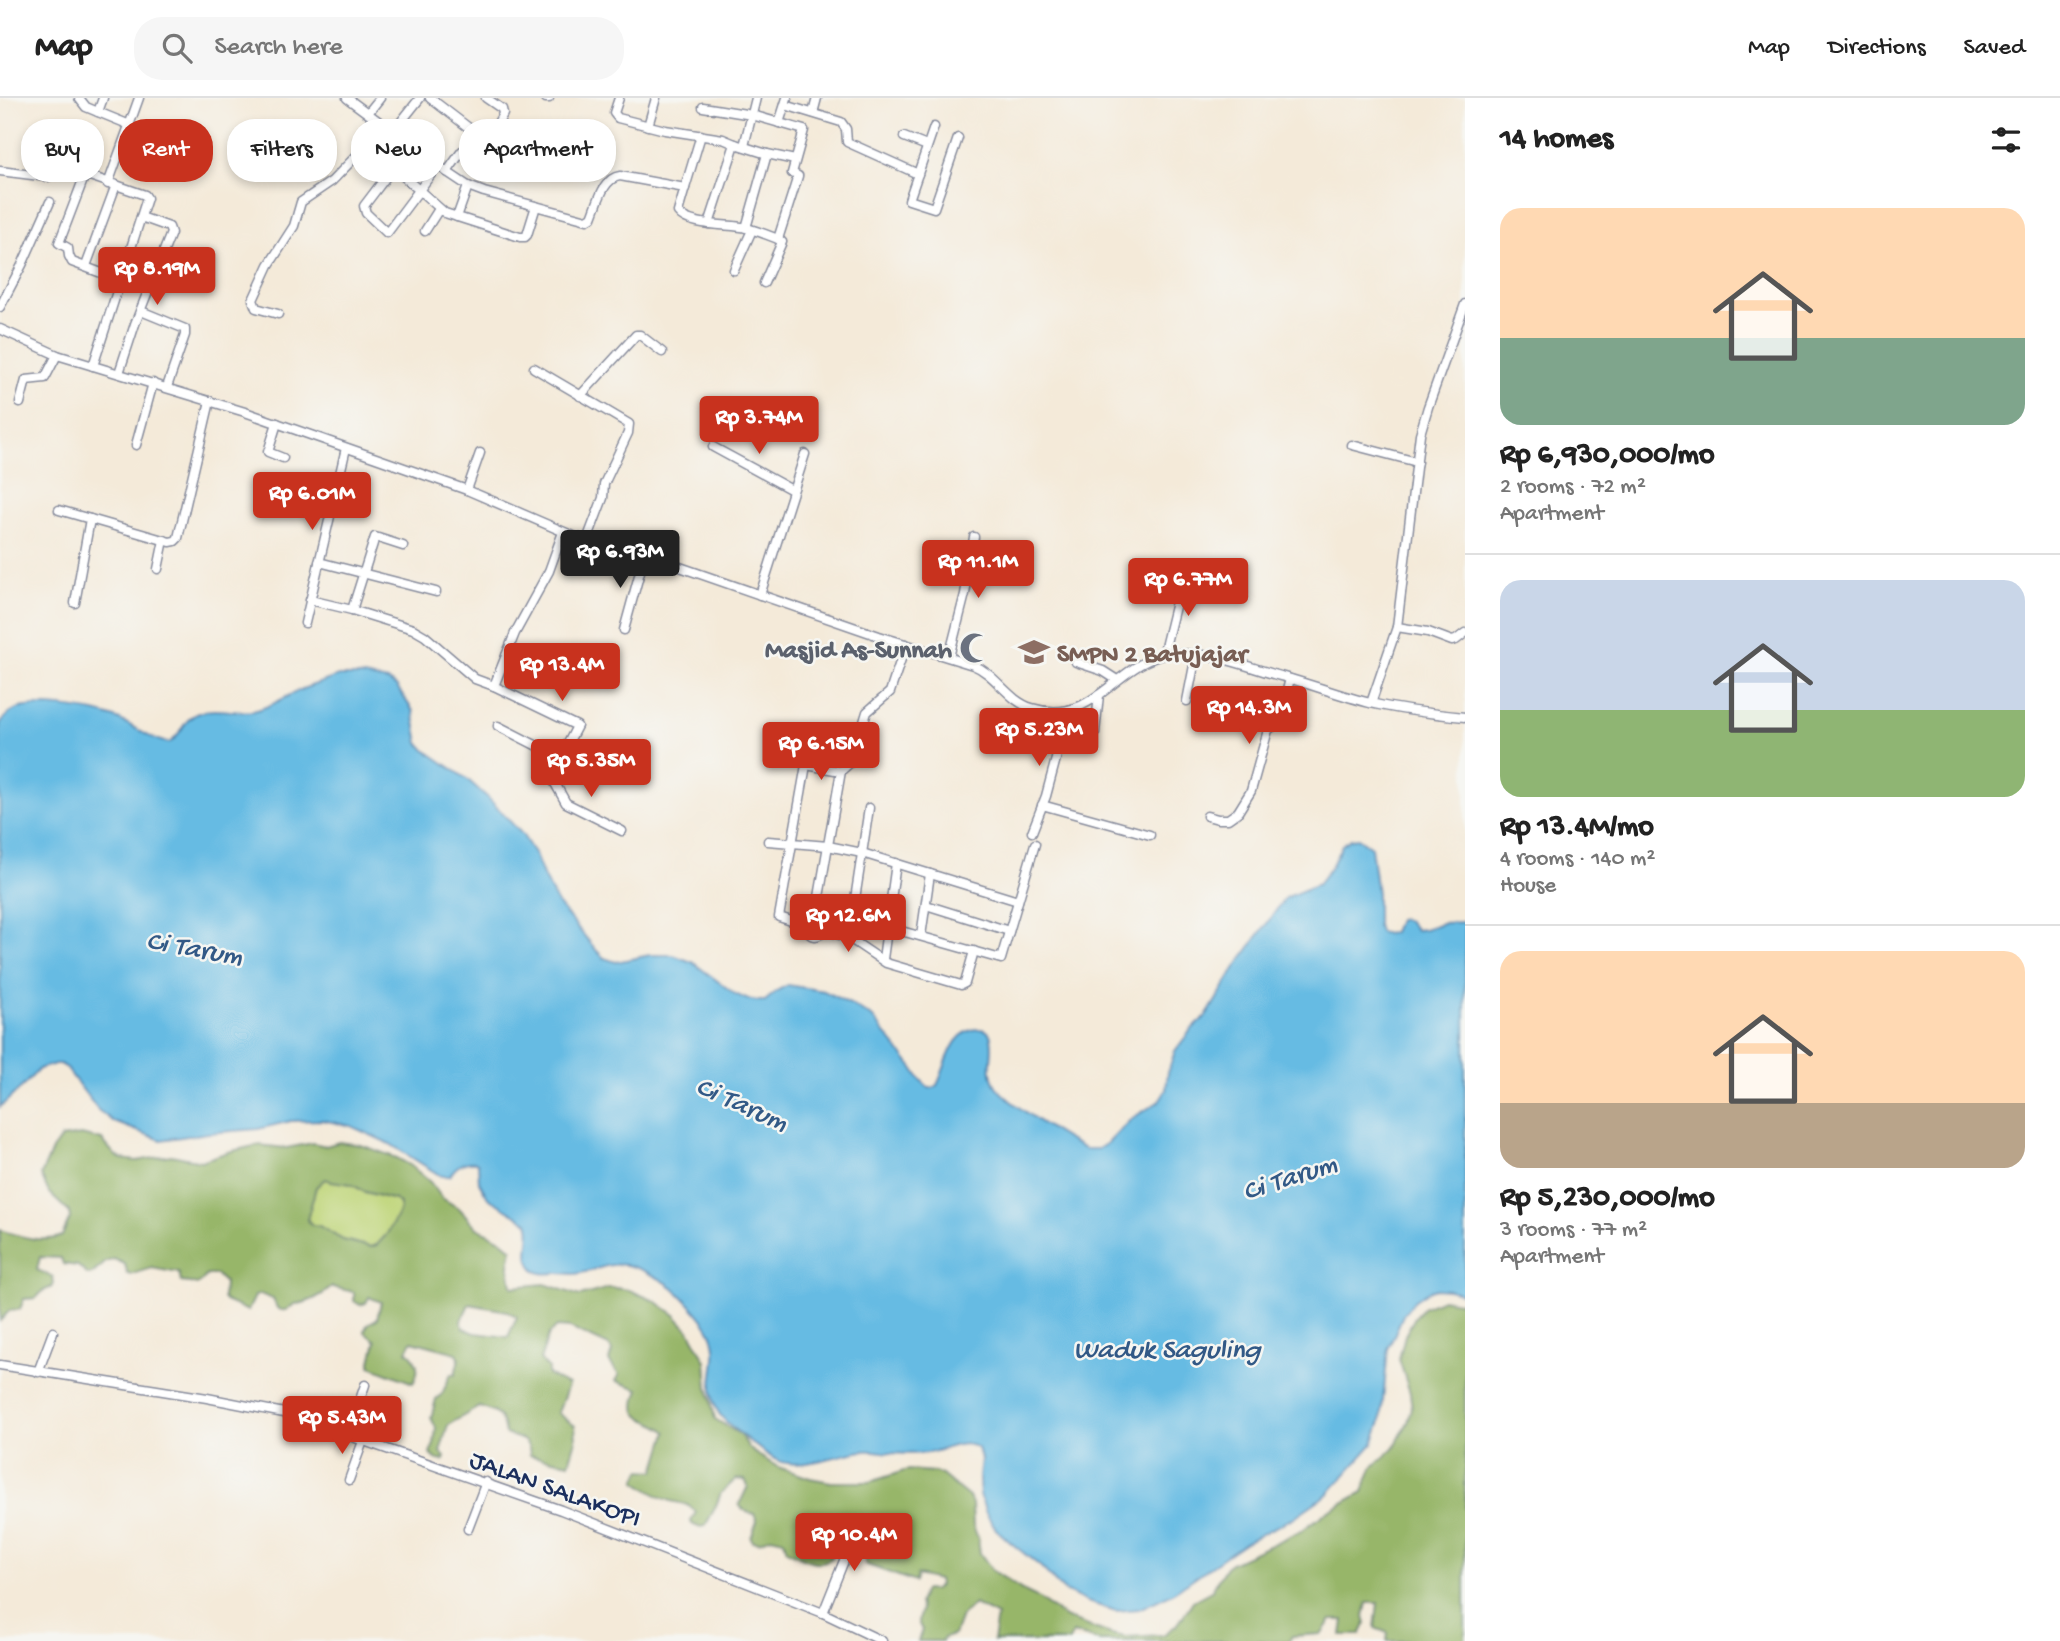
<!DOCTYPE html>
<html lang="en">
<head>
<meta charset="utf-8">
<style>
	body { margin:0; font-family:"Gochi Hand",sans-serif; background:#f6f6f6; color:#222; height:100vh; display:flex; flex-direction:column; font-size:26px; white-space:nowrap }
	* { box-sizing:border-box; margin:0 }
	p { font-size:23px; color:#767676 }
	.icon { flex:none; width:38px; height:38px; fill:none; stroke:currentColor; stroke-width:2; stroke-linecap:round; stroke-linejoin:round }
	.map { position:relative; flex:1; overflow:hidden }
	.side { display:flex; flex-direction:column; background:#fff; width:595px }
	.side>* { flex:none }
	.guide { position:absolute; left:21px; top:21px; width:665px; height:63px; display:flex; gap:14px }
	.price { position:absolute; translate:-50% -60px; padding:0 16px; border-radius:7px; background:#c8321e; color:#fff; font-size:23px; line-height:46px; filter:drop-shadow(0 2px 4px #0008) }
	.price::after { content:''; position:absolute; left:50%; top:42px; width:21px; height:16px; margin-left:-10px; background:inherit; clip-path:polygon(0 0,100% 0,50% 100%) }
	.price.on { background:#222; color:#fff }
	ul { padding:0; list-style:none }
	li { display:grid; align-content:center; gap:14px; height:371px; padding:0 35px }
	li+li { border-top:2px solid #e0e0e0 }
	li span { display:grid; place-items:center; height:217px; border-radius:21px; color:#555 }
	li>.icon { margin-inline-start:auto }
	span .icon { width:126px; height:126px; fill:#fffc; stroke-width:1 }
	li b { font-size:30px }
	h2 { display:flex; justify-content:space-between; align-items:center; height:84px; padding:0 35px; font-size:30px }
	.chip { padding:0 24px; border-radius:28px; background:#fff; box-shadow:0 4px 10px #0003; font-size:24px; line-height:63px }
	.chip.on { background:#c8321e; color:#fff }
	header { display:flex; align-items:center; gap:42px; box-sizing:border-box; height:98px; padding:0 35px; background:#fff; border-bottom:2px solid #e0e0e0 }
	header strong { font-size:33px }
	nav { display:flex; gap:38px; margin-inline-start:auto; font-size:24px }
	.search { width:490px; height:63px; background:#f6f6f6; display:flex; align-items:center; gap:18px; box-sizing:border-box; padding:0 24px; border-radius:28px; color:#767676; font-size:26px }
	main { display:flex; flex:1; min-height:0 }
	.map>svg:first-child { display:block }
	.green { fill:#bfd579; stroke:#6d826c; stroke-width:2 }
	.forest { fill:#97b669; stroke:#597264; stroke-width:2; fill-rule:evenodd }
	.water { fill:#66bbe3; stroke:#4075a0; stroke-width:2 }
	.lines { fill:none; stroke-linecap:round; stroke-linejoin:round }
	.minor-casing { stroke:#888c9c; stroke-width:11 }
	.minor { stroke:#fff; stroke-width:8 }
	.labels { text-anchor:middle; stroke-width:5; stroke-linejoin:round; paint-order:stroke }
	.worship-label { font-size:26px; font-weight:bold; fill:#5b616d; stroke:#f6f6f2; text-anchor:end }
	.education-label { font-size:26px; font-weight:bold; fill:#785e54; stroke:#f6f6f2; text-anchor:start }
	.street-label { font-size:26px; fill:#1b2f5e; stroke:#f6f6f2 }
	.water-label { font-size:28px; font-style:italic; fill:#325986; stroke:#f6f6f2 }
</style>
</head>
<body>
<header>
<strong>Map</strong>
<div class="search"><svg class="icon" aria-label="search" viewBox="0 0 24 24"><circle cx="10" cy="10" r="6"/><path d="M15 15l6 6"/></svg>Search here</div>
<nav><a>Map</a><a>Directions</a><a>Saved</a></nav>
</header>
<main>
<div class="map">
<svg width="1465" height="1543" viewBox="0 0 1465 1543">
	<rect width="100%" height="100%" fill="#f6f6f2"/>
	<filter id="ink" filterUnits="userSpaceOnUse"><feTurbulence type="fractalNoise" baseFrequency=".0143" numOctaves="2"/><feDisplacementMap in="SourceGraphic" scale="14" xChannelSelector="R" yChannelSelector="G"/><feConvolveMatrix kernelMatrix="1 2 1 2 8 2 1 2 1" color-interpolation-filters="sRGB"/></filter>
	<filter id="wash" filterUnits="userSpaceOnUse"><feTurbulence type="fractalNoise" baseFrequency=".00686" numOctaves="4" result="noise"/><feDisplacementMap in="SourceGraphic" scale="28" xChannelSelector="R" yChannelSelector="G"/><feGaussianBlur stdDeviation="1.57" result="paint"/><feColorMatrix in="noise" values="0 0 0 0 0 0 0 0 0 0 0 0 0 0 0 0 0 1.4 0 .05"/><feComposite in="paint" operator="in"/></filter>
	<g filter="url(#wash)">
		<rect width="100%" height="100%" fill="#f4ead9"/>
		<path class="green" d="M 325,1080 L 351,1086 L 365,1094 L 395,1102 L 400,1106 L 400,1112 L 387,1136 L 377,1147 L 371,1149 L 343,1142 L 319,1128 L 312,1127 L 307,1121 L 316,1089 Z"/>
		<path class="forest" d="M 81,1037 L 102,1042 L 116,1058 L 122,1061 L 137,1063 L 171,1057 L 201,1063 L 228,1054 L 258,1047 L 286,1050 L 313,1045 L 326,1048 L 339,1044 L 361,1047 L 397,1060 L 410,1067 L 430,1084 L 442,1100 L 460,1111 L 477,1130 L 501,1142 L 512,1151 L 509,1167 L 512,1189 L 545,1186 L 580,1198 L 609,1190 L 616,1190 L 629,1192 L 655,1203 L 675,1217 L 689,1232 L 706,1263 L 708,1290 L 715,1321 L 741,1337 L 748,1349 L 758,1357 L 778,1369 L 810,1380 L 831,1384 L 870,1384 L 907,1372 L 935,1374 L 942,1377 L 969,1399 L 972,1406 L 973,1427 L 978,1441 L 980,1455 L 992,1472 L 1022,1492 L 1035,1498 L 1065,1520 L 1111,1536 L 1125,1539 L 1163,1537 L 1178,1526 L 1193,1503 L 1211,1493 L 1226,1469 L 1231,1465 L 1301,1433 L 1325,1415 L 1363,1394 L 1372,1370 L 1394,1350 L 1408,1324 L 1412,1311 L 1410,1295 L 1399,1261 L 1405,1237 L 1415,1219 L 1424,1209 L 1442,1201 L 1465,1205 L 1465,1543 L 1387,1543 L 1388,1535 L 1375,1530 L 1378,1505 L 1367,1505 L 1364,1518 L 1366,1525 L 1360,1537 L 1342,1537 L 1344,1522 L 1331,1522 L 1321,1536 L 1292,1538 L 1289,1543 L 1100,1543 L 1073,1535 L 1069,1543 L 993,1543 L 997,1518 L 974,1506 L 961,1518 L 954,1537 L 944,1540 L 942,1543 L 918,1543 L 922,1532 L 918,1524 L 921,1511 L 919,1505 L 924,1492 C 931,1493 936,1493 939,1487 L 938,1482 L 917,1477 L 915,1484 L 865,1466 L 868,1448 L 846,1439 C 841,1445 834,1457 829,1461 C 817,1470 798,1457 787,1452 L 784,1442 L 771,1439 L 759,1444 L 753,1443 L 751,1440 L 757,1423 L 754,1416 L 744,1412 L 739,1407 L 748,1388 L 745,1382 L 736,1381 L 721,1395 L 715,1410 L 705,1428 L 698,1429 L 692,1426 L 691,1423 L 696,1414 C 688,1405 682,1406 671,1403 C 658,1399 647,1391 636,1383 L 641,1372 L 655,1373 L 667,1334 C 647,1316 626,1326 639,1291 L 616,1283 L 619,1277 L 609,1263 L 612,1253 L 609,1248 L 570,1230 L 557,1229 L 549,1236 L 540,1262 L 548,1270 L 548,1277 L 568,1287 L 558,1315 L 575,1328 L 576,1342 L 569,1365 C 555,1361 543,1362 530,1357 C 529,1340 520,1341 505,1336 C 502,1317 497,1314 479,1309 L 448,1327 L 440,1354 L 445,1359 L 444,1362 C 438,1364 434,1360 430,1356 L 434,1346 L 436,1330 L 431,1320 L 436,1301 L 442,1296 L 451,1276 L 455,1277 L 459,1260 L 457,1255 L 412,1243 L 407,1253 C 418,1262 421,1272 413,1285 L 370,1268 L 376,1243 L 365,1234 C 365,1226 371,1224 377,1221 L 381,1204 L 369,1199 L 366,1205 L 360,1207 L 354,1203 L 354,1194 L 332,1189 C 323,1197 307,1206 294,1206 C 289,1211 284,1215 277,1210 L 273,1201 L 260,1196 L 255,1198 L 248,1213 L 225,1203 L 223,1200 L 224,1184 L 216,1177 L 207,1177 L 199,1186 L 181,1184 L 179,1175 L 152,1170 L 130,1177 L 127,1175 L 125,1166 L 114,1161 L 106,1164 L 92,1176 L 88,1177 L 78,1168 L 63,1166 L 61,1160 L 40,1159 L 37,1172 L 53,1179 L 54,1186 L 52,1189 L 43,1193 L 36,1200 L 24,1201 L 20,1211 L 9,1213 L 0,1223 L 0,1132 C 19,1138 42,1146 62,1138 L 70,1120 L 69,1114 L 49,1095 L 41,1077 L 52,1052 L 61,1040 ZM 325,1081 L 331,1083 L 351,1086 L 365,1094 L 395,1102 L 400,1106 L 400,1112 L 387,1136 L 377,1147 L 371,1149 L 343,1142 L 319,1128 L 312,1127 L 307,1122 L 316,1089 ZM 469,1206 L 507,1213 L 517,1219 L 508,1239 L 475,1235 L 463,1230 L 461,1223 Z"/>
		<path class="water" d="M 339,578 L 363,578 L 388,583 L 397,589 L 413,613 L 419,645 L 425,652 L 467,681 L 488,700 L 522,736 L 535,757 L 544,780 L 558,806 L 596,852 L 604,860 L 616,864 L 650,857 L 673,857 L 692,864 L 735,896 L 746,901 L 758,903 L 765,903 L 778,892 L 788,887 L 824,893 L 850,906 L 873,920 L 913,970 L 920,981 L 929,990 L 933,990 L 937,987 C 947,968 951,930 980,931 C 986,931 990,934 991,940 C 995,957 985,971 996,988 C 1006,1004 1066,1042 1085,1051 L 1098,1051 L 1109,1044 L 1131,1021 L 1158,1004 L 1166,992 L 1168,974 L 1175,953 L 1191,932 L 1207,917 L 1238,866 L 1285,800 L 1318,786 L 1331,769 L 1342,747 L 1351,741 L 1358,740 L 1371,749 L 1377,796 L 1377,827 L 1379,834 L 1387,836 L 1393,834 L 1398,822 L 1401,821 L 1408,823 L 1416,832 L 1424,831 L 1442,825 L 1465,824 L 1465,1196 L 1448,1192 L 1436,1191 L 1427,1194 L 1415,1202 L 1403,1217 L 1388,1251 L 1381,1323 L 1373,1346 L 1329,1395 L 1293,1420 L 1246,1444 L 1171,1496 L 1139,1511 L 1116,1513 L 1087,1504 L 1063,1492 L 1041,1469 L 1010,1444 L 995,1430 L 986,1415 L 980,1397 L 979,1380 L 981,1361 L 978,1350 C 961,1340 945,1353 927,1355 C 915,1356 902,1356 890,1355 C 881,1354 872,1352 863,1353 C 838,1356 804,1372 779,1363 C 768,1359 728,1327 721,1318 C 715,1311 713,1302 712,1293 C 711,1275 719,1258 713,1240 C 709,1226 688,1204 678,1194 C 668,1184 640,1169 626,1167 C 607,1164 592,1175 574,1176 C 569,1176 563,1175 558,1175 C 549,1175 540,1178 533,1170 C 522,1157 534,1138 528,1124 L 488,1100 L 479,1084 L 478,1066 L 476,1064 C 464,1063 456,1067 450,1078 L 441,1078 L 390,1046 L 351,1028 L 322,1022 L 291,1023 L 258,1031 L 208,1035 L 161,1042 L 114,1024 L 98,1012 L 66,970 L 60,966 L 55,966 L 39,971 L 24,987 L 0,1009 L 0,626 C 3,622 7,616 11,614 C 30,601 94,612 115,620 C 134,627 149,642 169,645 C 181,638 184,620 198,615 C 217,608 235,616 253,613 C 269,610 283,600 298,593 C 311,587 326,583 339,578 Z"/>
	</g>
	<g filter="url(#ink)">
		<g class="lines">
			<g class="minor-casing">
				<g id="minor">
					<path d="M 79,0 L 86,9 L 98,14"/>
					<path d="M 103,0 L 98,14 L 130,27"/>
					<path d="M 347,0 L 447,74 L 468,88 L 484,94 L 587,122 L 592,119 C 598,105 603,80 620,78 L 685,90 L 678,114 C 688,129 730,126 747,130 C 757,133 768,137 778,141 L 798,78 L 792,75 L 804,32 L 752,17 L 703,9"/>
					<path d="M 430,0 L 486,43 L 489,41 L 503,16 L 502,11 L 486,0"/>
					<path d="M 546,0 L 549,0"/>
					<path d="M 619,0 L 614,15 L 618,20 L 665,32 L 723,41 L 735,46 L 709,126"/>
					<path d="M 785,7 L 841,24 L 846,31 L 847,44 L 918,76"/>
					<path d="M 368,15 L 380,0"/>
					<path d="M 813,15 L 817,0"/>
					<path d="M 779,25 L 787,0"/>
					<path d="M 648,28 L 656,0"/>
					<path d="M 934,29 L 909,102 L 934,110 L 958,40"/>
					<path d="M 393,34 L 420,0"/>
					<path d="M 904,39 L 927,48"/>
					<path d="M 411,46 L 364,108 L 366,115 L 387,135 L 438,67"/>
					<path d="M 735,46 L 767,56 L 746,130"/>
					<path d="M 744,48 L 756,0"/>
					<path d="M 420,55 L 435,34"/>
					<path d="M 767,56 L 795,62"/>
					<path d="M 394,70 L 445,115 L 520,139 L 525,139 L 527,137 L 536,108"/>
					<path d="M 0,73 L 48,79"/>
					<path d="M 447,74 L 462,53"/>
					<path d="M 108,86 L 139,0"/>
					<path d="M 685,90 L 701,37"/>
					<path d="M 457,119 L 468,88"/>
					<path d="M 425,133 L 439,111"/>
					<path d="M 86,168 L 116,87"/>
					<path d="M 734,172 L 752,132"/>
					<path d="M 764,185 L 782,144 L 778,141"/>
					<path d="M 0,209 L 22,167 L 50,104"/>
					<path d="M 141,213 L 185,231 L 185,237 L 167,289"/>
					<path d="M 278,216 L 256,210 L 253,202 L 269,167 L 294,128 L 301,104 L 332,83 L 361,53 L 378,23"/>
					<path d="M 0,231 L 57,257 L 245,314 L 467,392 L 576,439 L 677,468 L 879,538 L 973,567 C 996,576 1008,603 1032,610 C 1091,628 1111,573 1159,558 C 1172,554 1188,556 1202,557 C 1229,560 1257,572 1284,579 C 1313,587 1341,598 1370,605 C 1401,612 1434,616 1465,619"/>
					<path d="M 93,268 L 147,100 L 145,97 L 87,77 L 83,82 L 59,145 L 68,150 L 69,158 L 72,164 L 120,182"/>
					<path d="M 534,270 L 629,326 L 628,335 L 604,386 L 603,400 L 587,442"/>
					<path d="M 119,275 L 135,226 L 171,135 L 169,129 L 141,119"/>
					<path d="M 580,298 L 636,237 L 640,237 L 662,254"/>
					<path d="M 20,305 L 26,282 L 45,280 L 57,257"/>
					<path d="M 277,325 L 268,354 L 283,360"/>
					<path d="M 136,347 L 153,285"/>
					<path d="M 1352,347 L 1417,364"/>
					<path d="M 713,349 L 792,392"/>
					<path d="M 467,392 L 480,355"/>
					<path d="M 59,412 L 170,444 L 175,443 L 178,440 L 210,303"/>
					<path d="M 319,464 L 436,494"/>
					<path d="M 158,471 L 164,442"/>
					<path d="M 760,497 L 805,356"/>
					<path d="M 310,502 L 352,512 L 413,531 L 425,538 L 475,581 L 494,588 L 577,628 L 551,678 L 566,705 L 622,733"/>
					<path d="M 75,505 L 90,421"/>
					<path d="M 352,512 L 375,439 L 403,448"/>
					<path d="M 305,525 L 346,350"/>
					<path d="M 1397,529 L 1428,534 L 1452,543 L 1456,542 L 1465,535"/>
					<path d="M 624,532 L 644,459"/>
					<path d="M 507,556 L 538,571"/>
					<path d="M 1163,557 L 1183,476"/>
					<path d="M 949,559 L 965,496 L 974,439"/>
					<path d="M 1076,564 L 1103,573 L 1117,582"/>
					<path d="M 494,588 L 515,535 L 549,473 L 563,434"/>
					<path d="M 1187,603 L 1196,557"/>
					<path d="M 1371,605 L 1397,529 L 1420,336 L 1428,309 L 1465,206"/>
					<path d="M 498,628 L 594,677"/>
					<path d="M 1095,635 L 1099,597"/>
					<path d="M 1042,707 L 1150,737"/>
					<path d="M 1207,718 L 1218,721 L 1228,721 L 1238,714 L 1251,693 L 1268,632 L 1278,625 L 1290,581"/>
					<path d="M 1032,734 L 1046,698 L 1069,612"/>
					<path d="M 768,743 L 828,748 L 862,755 L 1018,803"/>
					<path d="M 926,807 L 1009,833"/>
					<path d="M 815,822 L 841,673 L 852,663 L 867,614 L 890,594 L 906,546"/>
					<circle cx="815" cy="830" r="8"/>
					<path d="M 807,828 L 779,819 L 806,667 L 841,673"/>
					<path d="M 887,829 L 1001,861 L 1035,746"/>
					<path d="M 823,831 L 849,840 L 886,865 L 961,887 L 965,885 L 974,853"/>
					<path d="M 921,838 L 930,776"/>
					<path d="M 849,840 L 869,710"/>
					<path d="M 883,861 L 896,765"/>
					<path d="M 0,1267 L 207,1300 L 284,1315 L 561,1412 L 823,1515 L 882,1543"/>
					<path d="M 38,1274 L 53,1234"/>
					<path d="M 348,1337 L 365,1287"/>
					<path d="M 349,1382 L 363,1343"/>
					<path d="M 468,1431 L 486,1384"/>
					<path d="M 823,1515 L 849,1450 L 852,1427"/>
				</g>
			</g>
			<use href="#minor" class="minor"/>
		</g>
	</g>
	<defs>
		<g id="mosque-bare" transform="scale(2.415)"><path d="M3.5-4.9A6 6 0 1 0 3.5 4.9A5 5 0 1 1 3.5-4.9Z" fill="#6b7280" stroke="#f6f6f2" stroke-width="2.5" paint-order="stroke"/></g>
		<g id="school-bare" transform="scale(2.415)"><path d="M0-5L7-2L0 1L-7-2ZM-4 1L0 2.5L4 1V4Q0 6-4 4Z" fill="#8d6e63" stroke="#f6f6f2" stroke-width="2.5" paint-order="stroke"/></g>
	</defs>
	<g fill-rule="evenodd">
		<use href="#mosque-bare" x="975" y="550"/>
		<use href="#school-bare" x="1034" y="554"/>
	</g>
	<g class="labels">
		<g class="worship-label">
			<text x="952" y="559">Masjid As-Sunnah</text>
		</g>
		<g class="education-label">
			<text x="1057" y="563">SMPN 2 Batujajar</text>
		</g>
		<g class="street-label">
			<text transform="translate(556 1389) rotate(20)" y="9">JALAN SALAKOPI</text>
		</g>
		<g class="water-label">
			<text transform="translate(195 848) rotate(10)" y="10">Ci Tarum</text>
			<text transform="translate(743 1004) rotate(24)" y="10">Ci Tarum</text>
			<text transform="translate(1289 1077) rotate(-18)" y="10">Ci Tarum</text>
			<text x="1167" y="1259">Waduk Saguling</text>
		</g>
	</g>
</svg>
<b class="price" style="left:157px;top:209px">Rp 8.19M</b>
<b class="price" style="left:759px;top:358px">Rp 3.74M</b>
<b class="price" style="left:312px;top:434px">Rp 6.01M</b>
<b class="price on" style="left:620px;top:492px">Rp 6.93M</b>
<b class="price" style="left:978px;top:502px">Rp 11.1M</b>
<b class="price" style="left:1188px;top:520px">Rp 6.77M</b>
<b class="price" style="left:562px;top:605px">Rp 13.4M</b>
<b class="price" style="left:1249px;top:648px">Rp 14.3M</b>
<b class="price" style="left:1039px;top:670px">Rp 5.23M</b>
<b class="price" style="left:821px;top:684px">Rp 6.15M</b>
<b class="price" style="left:591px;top:701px">Rp 5.35M</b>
<b class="price" style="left:848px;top:856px">Rp 12.6M</b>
<b class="price" style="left:342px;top:1358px">Rp 5.43M</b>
<b class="price" style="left:854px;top:1475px">Rp 10.4M</b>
<div class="guide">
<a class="chip">Buy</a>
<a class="chip on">Rent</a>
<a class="chip">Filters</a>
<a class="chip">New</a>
<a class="chip">Apartment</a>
</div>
</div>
<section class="side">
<h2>14 homes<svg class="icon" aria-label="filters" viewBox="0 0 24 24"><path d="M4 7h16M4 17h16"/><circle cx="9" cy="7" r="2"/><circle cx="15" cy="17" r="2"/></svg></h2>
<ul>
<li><span style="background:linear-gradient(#ffd9b3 60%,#7fa58c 0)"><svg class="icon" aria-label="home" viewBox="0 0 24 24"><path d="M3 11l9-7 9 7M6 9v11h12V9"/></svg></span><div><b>Rp 6,930,000/mo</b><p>2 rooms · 72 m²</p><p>Apartment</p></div></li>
<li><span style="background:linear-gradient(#c9d6e8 60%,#8fb573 0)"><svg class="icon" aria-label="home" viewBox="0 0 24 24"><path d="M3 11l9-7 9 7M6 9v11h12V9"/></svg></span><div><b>Rp 13.4M/mo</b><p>4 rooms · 140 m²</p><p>House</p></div></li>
<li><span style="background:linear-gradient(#ffd9b3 70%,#b9a48a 0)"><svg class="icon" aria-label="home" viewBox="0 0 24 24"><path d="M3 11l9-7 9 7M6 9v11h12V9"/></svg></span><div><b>Rp 5,230,000/mo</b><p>3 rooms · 77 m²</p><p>Apartment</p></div></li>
</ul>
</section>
</main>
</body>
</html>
